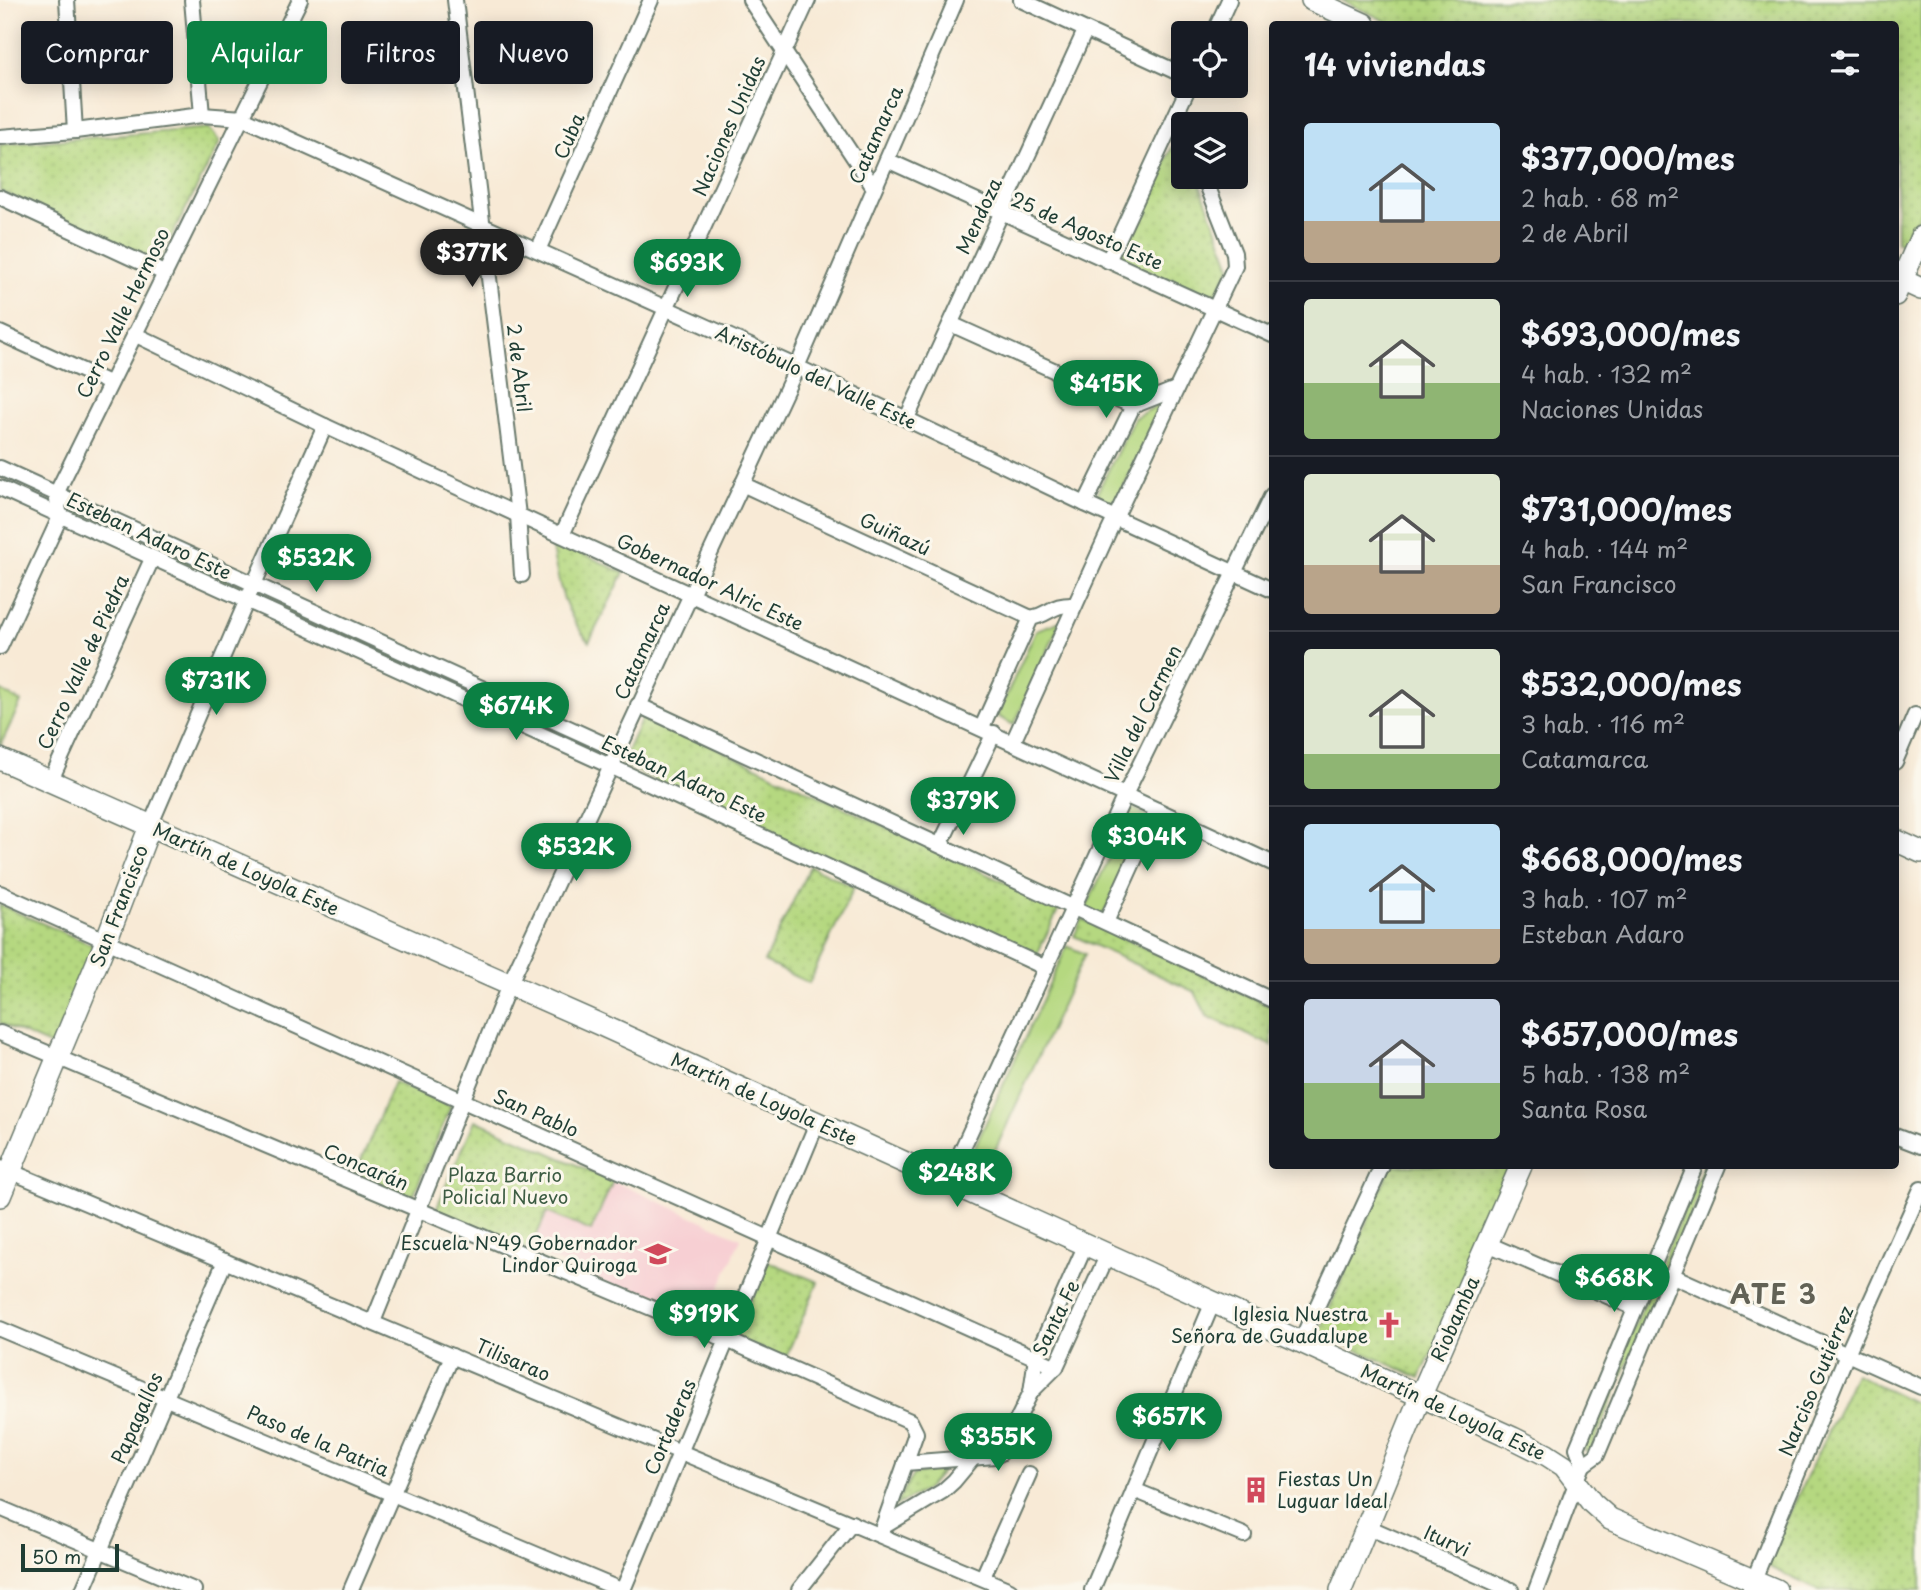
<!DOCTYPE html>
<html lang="es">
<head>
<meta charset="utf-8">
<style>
	body { margin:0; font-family:"Playpen Sans",sans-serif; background:#20242c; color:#f1f3f6; height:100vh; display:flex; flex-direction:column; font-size:26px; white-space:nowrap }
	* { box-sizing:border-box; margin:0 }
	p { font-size:23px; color:#9ea1a6 }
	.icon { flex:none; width:38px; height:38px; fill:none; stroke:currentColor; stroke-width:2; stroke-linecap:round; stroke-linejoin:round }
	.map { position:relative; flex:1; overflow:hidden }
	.details { position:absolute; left:1269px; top:21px; width:630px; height:1148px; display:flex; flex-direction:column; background:#171b24; border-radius:7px; box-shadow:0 4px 18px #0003 }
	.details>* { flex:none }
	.top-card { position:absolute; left:21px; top:21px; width:665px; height:63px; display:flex; gap:14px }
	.controls { position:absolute; left:1171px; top:21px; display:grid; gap:14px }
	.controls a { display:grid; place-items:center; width:77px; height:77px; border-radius:7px; background:#171b24; box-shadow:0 4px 18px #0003; font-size:35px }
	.scale { position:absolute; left:21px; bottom:18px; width:98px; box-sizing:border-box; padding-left:7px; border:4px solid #1f3d34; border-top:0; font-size:19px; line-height:24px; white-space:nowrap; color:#1f3d34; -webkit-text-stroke:5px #fbf7ec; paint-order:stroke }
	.price { position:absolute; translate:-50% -60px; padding:0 16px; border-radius:24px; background:#0b8043; color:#fff; font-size:23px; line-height:46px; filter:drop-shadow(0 2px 4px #0008) }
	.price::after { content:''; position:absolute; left:50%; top:42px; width:21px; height:16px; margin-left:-10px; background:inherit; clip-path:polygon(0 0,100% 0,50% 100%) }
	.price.active { background:#222; color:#fff }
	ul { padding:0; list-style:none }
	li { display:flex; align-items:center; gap:21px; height:175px; padding:0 35px }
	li+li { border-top:2px solid #363941 }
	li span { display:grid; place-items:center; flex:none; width:196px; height:140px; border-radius:7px; color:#555 }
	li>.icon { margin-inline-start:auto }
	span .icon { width:84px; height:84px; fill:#fffc; stroke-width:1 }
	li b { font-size:30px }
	h2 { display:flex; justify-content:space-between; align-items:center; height:84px; padding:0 35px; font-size:30px }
	.tag { padding:0 24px; border-radius:7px; background:#171b24; box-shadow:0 4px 18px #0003; font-size:24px; line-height:63px }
	.tag.active { background:#0b8043; color:#fff }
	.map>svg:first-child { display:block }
	.built { fill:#f7cfd3 }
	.grass { fill:#b5d880; stroke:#6a8a5a; stroke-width:2 }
	.park { fill:url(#park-dots); stroke:#6a8a5a; stroke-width:2 }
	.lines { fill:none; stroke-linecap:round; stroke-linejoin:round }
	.street-casing { stroke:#6b7a6d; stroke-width:18 }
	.secondary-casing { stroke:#6b7a6d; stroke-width:24 }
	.street { stroke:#fff; stroke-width:14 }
	.secondary { stroke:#fff; stroke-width:21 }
	.labels { text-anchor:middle; stroke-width:6; stroke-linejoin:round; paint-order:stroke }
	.street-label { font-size:19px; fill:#1f3d34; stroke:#fbf7ec }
	.park-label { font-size:19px; fill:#3d5c43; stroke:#fbf7ec }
	.poi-label { font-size:19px; fill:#1f3d34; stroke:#fbf7ec; text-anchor:end }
	.district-label { font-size:26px; font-weight:bold; letter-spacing:2px; fill:#626256; stroke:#fbf7ec }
</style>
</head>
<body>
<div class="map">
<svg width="1921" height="1590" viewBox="0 0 1921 1590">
	<defs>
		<pattern id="park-dots" width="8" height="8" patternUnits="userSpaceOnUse" patternTransform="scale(1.75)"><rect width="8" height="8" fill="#b5d880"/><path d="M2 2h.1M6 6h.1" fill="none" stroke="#9bba6f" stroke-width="1.8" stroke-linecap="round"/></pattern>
	</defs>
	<rect width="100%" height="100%" fill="#fbf7ec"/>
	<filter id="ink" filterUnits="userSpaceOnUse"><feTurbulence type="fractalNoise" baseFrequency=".0143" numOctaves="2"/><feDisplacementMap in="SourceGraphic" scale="14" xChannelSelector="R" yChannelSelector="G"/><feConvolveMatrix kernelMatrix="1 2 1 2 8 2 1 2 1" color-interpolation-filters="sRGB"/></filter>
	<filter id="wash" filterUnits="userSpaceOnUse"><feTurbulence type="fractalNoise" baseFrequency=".00686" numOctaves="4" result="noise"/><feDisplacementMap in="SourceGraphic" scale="28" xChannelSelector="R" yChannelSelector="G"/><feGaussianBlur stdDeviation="1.57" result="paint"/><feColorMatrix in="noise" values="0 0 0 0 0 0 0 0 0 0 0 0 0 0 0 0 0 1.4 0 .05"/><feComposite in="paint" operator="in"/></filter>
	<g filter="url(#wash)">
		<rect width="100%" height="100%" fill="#f8ead6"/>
		<path class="built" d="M 613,1181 L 741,1238 L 703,1326 L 530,1250 L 547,1212 L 591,1231 Z"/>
		<g class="grass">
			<path d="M 1167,400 L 1114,506 L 1095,497 L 1134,418 Z"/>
			<path d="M 78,510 L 241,585 L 238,591 L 76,515 Z"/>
			<path d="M 264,595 L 607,750 L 604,758 L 260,603 Z"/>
			<path d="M 1061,621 L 1014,725 L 997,716 L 1036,630 Z"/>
			<path d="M 0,690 L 21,702 L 0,746 Z"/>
			<path d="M 1132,808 L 1148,816 L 1102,918 L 1085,910 Z"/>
			<path d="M 1067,946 L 1085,954 L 983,1177 L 965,1168 Z"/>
			<path d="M 1703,1166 L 1711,1166 L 1591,1450 L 1584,1451 L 1584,1447 Z"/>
		</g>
		<g class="park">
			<path d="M 1341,0 L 1921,0 L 1921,210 L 1905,246 L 1897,242 L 1895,24 L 1392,24 Z"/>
			<path d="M 209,128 L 220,142 L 159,261 L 0,191 L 0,145 Z"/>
			<path d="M 1180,131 L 1183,140 L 1183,177 L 1197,177 L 1231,266 L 1212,302 L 1118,258 Z"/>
			<path d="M 550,538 L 624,573 L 589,642 C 561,609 558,579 550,538 Z"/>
			<path d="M 644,714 L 1059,908 L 1036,957 L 621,764 Z"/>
			<path d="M 810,866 L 854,887 L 809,983 L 764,962 Z"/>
			<path d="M 0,905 L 97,947 L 54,1047 L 0,1023 Z"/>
			<path d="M 1082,919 L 1272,1007 L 1272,1046 L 1207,1016 L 1195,992 L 1074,936 Z"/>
			<path d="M 394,1082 L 451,1106 L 411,1201 L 354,1177 Z"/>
			<path d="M 475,1120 L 613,1181 L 591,1231 L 547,1212 L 530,1250 L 436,1209 Z"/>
			<path d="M 1391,1166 L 1519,1166 L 1420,1378 L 1319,1333 Z"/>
			<path d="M 767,1261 L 818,1282 L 785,1359 L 735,1338 Z"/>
			<path d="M 1855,1374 L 1921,1406 L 1921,1590 L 1818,1590 L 1765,1565 Z"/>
			<path d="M 944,1469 L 927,1489 L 894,1507 L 913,1475 Z"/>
		</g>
	</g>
	<g filter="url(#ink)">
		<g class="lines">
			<g class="street-casing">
				<g id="street">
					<path d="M 67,0 L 75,131"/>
					<path d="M 192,0 L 202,115"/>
					<path d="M 455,0 L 518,515 L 522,575"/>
					<path d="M 750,0 L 874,188"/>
					<path d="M 1021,0 L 1183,75"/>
					<path d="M 1214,33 L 1229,0"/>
					<path d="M 0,137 L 75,131 L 202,115 L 243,118 L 797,367 L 1085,504 L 1272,590"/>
					<path d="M 887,160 L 1272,335"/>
					<path d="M 0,197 L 164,273"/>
					<path d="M 538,250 L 651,0"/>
					<path d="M 1108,261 L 1189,86"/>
					<path d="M 951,324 L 1133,406"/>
					<path d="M 0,333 L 109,383"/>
					<path d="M 134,334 L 325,426 L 1272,863"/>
					<path d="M 907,418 L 1085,31"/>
					<path d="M 0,468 L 617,750"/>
					<path d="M 742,484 L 1031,618"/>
					<path d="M 0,488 L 597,760 L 1046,968"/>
					<path d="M 1085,504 L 1133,406 L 1176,389"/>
					<path d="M 562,535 L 808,0"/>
					<path d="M 0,647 L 60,517 L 56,494 L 300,0"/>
					<path d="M 638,705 L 1272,1000"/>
					<path d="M 982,727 L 1031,618 C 1052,614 1050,604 1075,605"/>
					<path d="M 1013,742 L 1108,533 L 1235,266 L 1234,253 L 1204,177"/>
					<path d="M 1895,762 L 1915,715"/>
					<path d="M 50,782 L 152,559"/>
					<path d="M 150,826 L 250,593 L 325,426"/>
					<path d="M 940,845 L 994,733"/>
					<path d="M 0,893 L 1056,1367"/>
					<path d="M 1106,922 L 1157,810"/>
					<path d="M 0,1033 L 727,1340 L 910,1421 L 916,1433 L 880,1535"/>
					<path d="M 1895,1136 L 1921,1146"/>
					<path d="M 0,1167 L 1010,1590"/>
					<path d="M 947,1182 L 1125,795 L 1272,495"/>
					<path d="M 1488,1244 L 1635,1308"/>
					<path d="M 1671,1275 L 1921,1387"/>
					<path d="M 373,1322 L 509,985 L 797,367 L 956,0"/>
					<path d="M 0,1329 L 621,1590"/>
					<path d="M 1301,1341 L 1382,1166"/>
					<path d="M 1031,1392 L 1056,1367 L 1108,1254"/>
					<path d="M 905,1463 L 995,1456 L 1001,1453 L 1031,1392 L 1036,1357 L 1086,1244"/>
					<path d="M 1583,1465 L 1597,1455 L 1718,1166"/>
					<path d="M 1134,1490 L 1244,1535"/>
					<path d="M 0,1508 L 194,1590"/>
					<path d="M 883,1527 L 943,1491 L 954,1481 L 974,1457"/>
					<path d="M 1368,1527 L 1511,1590"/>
					<path d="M 983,1577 L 1029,1474"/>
					<path d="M 1750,1589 L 1847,1354 L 1921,1189"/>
					<path d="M 83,1590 L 225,1261"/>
					<path d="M 351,1590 L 452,1356"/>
					<path d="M 623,1590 L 817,1123"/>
					<path d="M 799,1590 L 852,1523"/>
					<path d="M 1092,1590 L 1213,1302"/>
					<path d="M 1536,1590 L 1583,1465 L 1577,1448 L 1695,1166"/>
				</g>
			</g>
			<g class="secondary-casing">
				<g id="secondary">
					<path d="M 1312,0 L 1364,24"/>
					<path d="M 1895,277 L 1921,289"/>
					<path d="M 1895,295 L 1921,237"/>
					<path d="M 0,759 L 601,1025 L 1513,1438 L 1547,1455 L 1564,1466 L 1592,1503 L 1610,1519 L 1776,1590"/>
					<path d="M 1895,840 L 1921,852"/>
					<path d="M 0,1196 L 106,941 L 150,826"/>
					<path d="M 1341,1590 L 1421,1395 L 1521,1166"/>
				</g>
			</g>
			<use href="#street" class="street"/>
			<use href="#secondary" class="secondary"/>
		</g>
	</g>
	<defs>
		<g id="school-bare" transform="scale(2.1)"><path d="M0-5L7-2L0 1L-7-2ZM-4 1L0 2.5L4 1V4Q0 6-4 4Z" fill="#d1495b" stroke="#fbf7ec" stroke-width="2.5" paint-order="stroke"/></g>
		<g id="church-bare" transform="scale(2.1)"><path d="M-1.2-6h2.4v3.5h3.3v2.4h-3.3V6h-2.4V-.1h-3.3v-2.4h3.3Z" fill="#d1495b" stroke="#fbf7ec" stroke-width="2.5" paint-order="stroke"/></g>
		<g id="building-bare" transform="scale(2.1)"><path d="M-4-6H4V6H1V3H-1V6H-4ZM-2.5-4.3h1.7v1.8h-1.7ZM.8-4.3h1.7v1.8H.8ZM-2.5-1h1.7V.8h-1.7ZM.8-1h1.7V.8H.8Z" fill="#d1495b" stroke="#fbf7ec" stroke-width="2.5" paint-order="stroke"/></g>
	</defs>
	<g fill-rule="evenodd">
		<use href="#school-bare" x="658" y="1254"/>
		<use href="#church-bare" x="1389" y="1325"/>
		<use href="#building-bare" x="1256" y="1490"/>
	</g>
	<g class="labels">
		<g class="street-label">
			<text transform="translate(729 126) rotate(-66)" y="7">Naciones Unidas</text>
			<text transform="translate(876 135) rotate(-66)" y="7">Catamarca</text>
			<text transform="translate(569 136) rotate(-66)" y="7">Cuba</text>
			<text transform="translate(979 216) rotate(-65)" y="7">Mendoza</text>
			<text transform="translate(1087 231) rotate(24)" y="7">25 de Agosto Este</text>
			<text transform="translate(123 313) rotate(-64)" y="7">Cerro Valle Hermoso</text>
			<text transform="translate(519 368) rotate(83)" y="7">2 de Abril</text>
			<text transform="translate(816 377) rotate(25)" y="7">Aristóbulo del Valle Este</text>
			<text transform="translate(895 534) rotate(25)" y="7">Guiñazú</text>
			<text transform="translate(149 536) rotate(25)" y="7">Esteban Adaro Este</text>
			<text transform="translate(710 582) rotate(25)" y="7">Gobernador Alric Este</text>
			<text transform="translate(642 651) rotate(-65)" y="7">Catamarca</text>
			<text transform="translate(83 662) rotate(-65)" y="7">Cerro Valle de Piedra</text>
			<text transform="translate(1143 714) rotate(-64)" y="7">Villa del Carmen</text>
			<text transform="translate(684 779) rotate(25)" y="7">Esteban Adaro Este</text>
			<text transform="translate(246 869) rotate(24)" y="7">Martín de Loyola Este</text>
			<text transform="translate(119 906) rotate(-69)" y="7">San Francisco</text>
			<text transform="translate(764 1099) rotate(24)" y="7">Martín de Loyola Este</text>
			<text transform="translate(536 1113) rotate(24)" y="7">San Pablo</text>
			<text transform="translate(366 1167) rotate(23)" y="7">Concarán</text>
			<text transform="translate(1056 1318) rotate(-64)" y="7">Santa Fe</text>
			<text transform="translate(1455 1319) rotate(-66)" y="7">Riobamba</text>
			<text transform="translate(513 1360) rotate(23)" y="7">Tilisarao</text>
			<text transform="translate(1816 1381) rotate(-67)" y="7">Narciso Gutiérrez</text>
			<text transform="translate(1453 1412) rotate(25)" y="7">Martín de Loyola Este</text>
			<text transform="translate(137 1418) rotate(-66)" y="7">Papagallos</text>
			<text transform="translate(670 1427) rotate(-67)" y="7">Cortaderas</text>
			<text transform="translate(318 1441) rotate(23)" y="7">Paso de la Patria</text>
			<text transform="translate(1447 1541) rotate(24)" y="7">Iturvi</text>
		</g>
		<g class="park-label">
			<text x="505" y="1182">Plaza Barrio<tspan x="505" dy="22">Policial Nuevo</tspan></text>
		</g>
		<g class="poi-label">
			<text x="637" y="1250">Escuela N°49 Gobernador<tspan x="637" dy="22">Lindor Quiroga</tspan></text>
			<text x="1368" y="1321">Iglesia Nuestra<tspan x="1368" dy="22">Señora de Guadalupe</tspan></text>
			<text x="1277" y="1486" text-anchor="start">Fiestas Un<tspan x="1277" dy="22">Luguar Ideal</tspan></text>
		</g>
		<g class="district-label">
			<text x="1774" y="1304">ATE 3</text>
		</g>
	</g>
</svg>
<div class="controls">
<a><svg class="icon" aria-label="locate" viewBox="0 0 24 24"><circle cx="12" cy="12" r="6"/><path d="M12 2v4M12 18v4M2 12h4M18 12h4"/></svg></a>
<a><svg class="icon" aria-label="layers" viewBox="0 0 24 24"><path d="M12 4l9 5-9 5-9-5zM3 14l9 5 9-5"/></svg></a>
</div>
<div class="scale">50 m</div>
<b class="price active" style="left:472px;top:289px">$377K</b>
<b class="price" style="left:687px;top:299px">$693K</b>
<b class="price" style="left:1106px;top:420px">$415K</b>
<b class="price" style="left:316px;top:594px">$532K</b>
<b class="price" style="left:216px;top:717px">$731K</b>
<b class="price" style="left:516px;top:742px">$674K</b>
<b class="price" style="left:963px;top:837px">$379K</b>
<b class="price" style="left:1147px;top:873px">$304K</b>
<b class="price" style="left:576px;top:883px">$532K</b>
<b class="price" style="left:957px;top:1209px">$248K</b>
<b class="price" style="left:1614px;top:1314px">$668K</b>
<b class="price" style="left:704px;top:1350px">$919K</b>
<b class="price" style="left:1169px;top:1453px">$657K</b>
<b class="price" style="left:998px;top:1473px">$355K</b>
<div class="top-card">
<a class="tag">Comprar</a>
<a class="tag active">Alquilar</a>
<a class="tag">Filtros</a>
<a class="tag">Nuevo</a>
</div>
<section class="details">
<h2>14 viviendas<svg class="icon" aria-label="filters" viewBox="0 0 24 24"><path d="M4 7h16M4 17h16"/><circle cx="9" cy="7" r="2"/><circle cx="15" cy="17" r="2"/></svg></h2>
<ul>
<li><span style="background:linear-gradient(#bfe0f5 70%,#b9a48a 0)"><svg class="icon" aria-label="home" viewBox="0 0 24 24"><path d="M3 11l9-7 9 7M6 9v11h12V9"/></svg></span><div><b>$377,000/mes</b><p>2 hab. · 68 m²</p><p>2 de Abril</p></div></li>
<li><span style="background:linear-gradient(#dfe7d0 60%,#8fb573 0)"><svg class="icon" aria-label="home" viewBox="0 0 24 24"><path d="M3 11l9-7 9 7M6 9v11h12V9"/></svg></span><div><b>$693,000/mes</b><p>4 hab. · 132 m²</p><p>Naciones Unidas</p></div></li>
<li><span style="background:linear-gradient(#dfe7d0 65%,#b9a48a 0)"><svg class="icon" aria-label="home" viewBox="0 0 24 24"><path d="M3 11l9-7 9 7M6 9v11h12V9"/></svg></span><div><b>$731,000/mes</b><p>4 hab. · 144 m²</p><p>San Francisco</p></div></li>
<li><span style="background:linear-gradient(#dfe7d0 75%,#8fb573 0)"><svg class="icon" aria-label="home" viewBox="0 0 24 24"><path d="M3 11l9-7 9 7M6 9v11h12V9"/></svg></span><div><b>$532,000/mes</b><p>3 hab. · 116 m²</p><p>Catamarca</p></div></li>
<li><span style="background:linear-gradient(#bfe0f5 75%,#b9a48a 0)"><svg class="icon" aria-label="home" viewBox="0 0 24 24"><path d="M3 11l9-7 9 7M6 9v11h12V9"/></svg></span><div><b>$668,000/mes</b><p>3 hab. · 107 m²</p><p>Esteban Adaro</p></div></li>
<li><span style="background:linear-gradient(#c9d6e8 60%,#8fb573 0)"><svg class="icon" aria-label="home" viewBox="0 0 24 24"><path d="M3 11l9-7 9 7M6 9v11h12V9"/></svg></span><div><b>$657,000/mes</b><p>5 hab. · 138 m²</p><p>Santa Rosa</p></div></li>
</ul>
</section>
</div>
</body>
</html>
